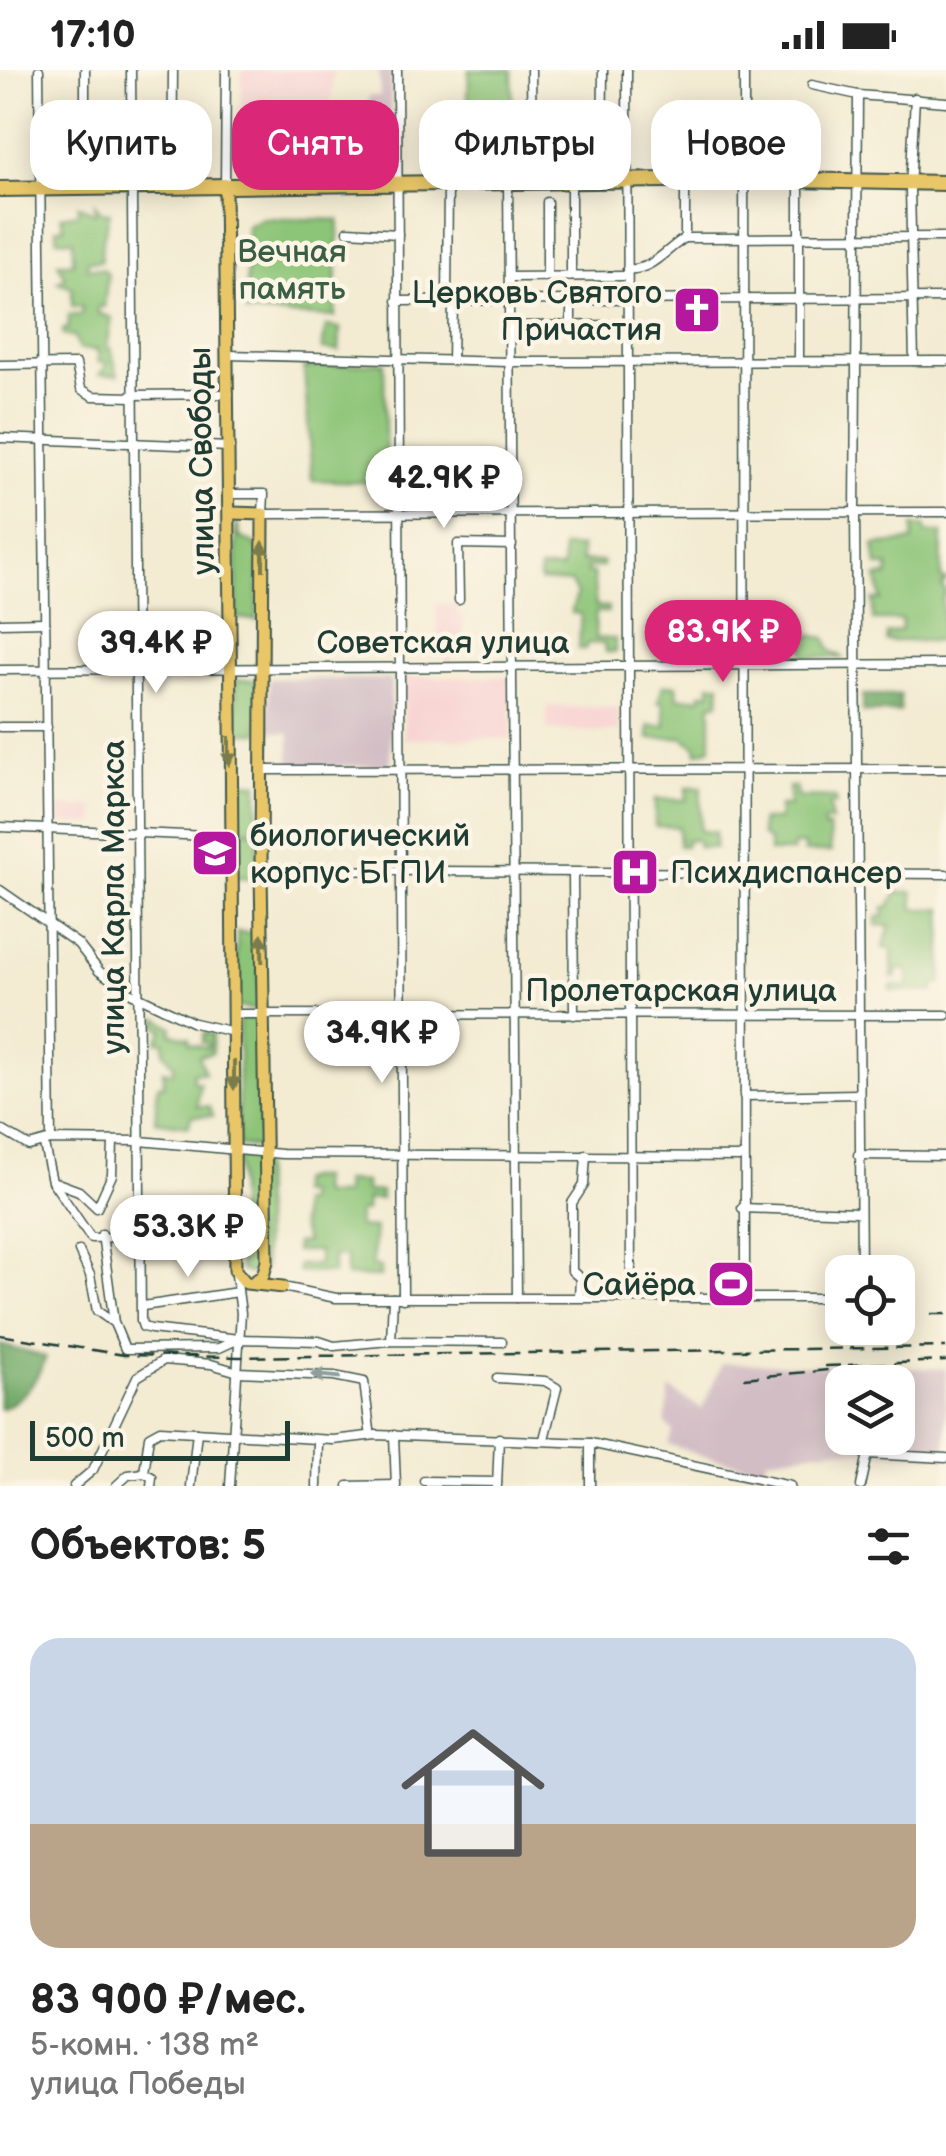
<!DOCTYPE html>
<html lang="ru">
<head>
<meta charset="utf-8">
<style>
	body { margin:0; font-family:"Balsamiq Sans",sans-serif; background:#f6f6f6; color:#222; height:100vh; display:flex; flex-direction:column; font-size:38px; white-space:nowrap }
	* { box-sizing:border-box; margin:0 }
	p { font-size:32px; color:#767676 }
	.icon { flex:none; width:55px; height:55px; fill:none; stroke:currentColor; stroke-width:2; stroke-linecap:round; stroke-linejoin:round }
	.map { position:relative; height:1416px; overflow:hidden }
	.drawer { display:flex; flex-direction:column; background:#fff; flex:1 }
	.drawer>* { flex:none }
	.guide { position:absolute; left:30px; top:30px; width:888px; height:90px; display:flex; gap:20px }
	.fabs { position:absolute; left:825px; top:1185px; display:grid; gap:20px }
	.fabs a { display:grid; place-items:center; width:90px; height:90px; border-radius:20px; background:#fff; box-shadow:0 5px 25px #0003; font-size:50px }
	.scale { position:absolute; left:30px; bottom:25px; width:260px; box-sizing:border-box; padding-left:10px; border:5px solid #1f3d34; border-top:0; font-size:28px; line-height:35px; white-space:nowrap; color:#1f3d34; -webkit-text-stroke:8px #fcf5e5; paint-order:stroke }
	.price { position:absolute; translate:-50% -85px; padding:0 22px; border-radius:35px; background:#fff; color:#222; font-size:32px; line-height:65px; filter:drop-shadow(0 2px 5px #0008) }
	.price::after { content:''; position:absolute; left:50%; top:60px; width:30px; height:22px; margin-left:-15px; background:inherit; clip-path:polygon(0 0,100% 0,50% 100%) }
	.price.selected { background:#db2777; color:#fff }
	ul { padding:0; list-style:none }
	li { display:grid; align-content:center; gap:20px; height:530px; padding:0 30px }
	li+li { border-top:2px solid #e0e0e0 }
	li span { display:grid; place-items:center; height:310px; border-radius:30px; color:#555 }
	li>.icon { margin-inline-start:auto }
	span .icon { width:180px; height:180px; fill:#fffc; stroke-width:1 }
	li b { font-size:42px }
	h2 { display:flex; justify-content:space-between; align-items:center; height:120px; padding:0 30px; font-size:42px }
	.chip { padding:0 35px; border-radius:30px; background:#fff; box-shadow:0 5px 25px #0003; font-size:35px; line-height:90px }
	.chip.selected { background:#db2777; color:#fff }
	.status { display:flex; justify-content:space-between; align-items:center; height:70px; padding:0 50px; background:#fff; direction:ltr }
	.status svg { height:28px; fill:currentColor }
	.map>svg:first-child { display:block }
	.built { fill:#f7cfd0 }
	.industrial { fill:#d2bdc5; fill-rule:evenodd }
	.green { fill:#8dc578; stroke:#568156; stroke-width:2.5 }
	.forest { fill:#72aa68; stroke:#48744e; stroke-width:2.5 }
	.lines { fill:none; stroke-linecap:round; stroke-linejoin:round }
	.minor-casing { stroke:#3f574c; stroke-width:11 }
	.major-casing { stroke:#3f574c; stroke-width:15 }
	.highway-casing { stroke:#3f574c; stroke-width:18 }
	.minor { stroke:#fff; stroke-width:8 }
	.major { stroke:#e9c769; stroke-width:11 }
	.highway { stroke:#e9c769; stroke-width:14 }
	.rail { stroke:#1f3d34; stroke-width:2.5; stroke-dasharray:15 8; stroke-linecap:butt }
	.oneway { fill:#7a7b4c }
	.oneway2 { fill:#8f9e9a }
	.labels { text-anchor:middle; stroke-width:9; stroke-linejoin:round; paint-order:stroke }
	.park-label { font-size:32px; fill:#3a5f45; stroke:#fcf5e5 }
	.poi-label { font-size:32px; fill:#1f3d34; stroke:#fcf5e5; text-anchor:end }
	.street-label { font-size:32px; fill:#1f3d34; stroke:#fcf5e5 }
</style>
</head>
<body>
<div class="status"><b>17:10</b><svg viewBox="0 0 49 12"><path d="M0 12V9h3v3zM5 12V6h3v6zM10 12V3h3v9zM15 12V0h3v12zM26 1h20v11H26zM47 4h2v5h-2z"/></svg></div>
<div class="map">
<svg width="946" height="1416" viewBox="0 0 946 1416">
	<rect width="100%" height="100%" fill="#fcf5e5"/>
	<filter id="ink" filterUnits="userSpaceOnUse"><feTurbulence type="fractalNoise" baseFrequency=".01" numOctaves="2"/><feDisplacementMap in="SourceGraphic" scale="20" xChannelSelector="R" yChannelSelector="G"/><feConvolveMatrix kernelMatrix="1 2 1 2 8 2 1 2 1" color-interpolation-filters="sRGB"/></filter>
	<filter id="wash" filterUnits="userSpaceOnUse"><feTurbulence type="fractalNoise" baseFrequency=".0048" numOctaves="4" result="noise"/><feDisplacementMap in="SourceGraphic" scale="40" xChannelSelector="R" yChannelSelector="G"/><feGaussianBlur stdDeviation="2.25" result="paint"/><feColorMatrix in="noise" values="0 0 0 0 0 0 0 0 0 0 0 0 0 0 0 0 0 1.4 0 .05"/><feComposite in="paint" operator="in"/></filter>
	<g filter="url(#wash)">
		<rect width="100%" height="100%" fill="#f3ebd2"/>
		<g class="built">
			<path d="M 242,0 L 334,0 L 325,102 L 240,106 Z"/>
			<path d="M 436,534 L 458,535 L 457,545 L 463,546 L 463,570 L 453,571 L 452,592 L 447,592 L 438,571 Z"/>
			<path d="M 405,607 L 511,607 L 511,669 L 404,669 Z"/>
			<path d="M 546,636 L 619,638 L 620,662 L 547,660 Z"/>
			<path d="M 53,737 L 96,737 L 95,754 L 53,753 Z"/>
		</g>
		<g class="industrial">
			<path d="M 379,0 L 391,0 L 391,90 L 355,90 L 345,45 L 369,43 L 368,26 L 380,26 Z"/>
			<path d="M 269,609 L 391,609 L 390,696 L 290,696 L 290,663 L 269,661 Z"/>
			<path d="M 722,1293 L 946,1299 L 946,1387 L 835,1379 L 767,1388 L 765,1399 L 706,1387 L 668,1374 L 673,1361 L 665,1353 L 670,1319 L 702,1339 ZM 842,1312 L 898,1312 L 898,1368 L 842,1368 Z"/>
		</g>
		<g class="green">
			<path d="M 469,0 L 512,0 L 513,59 L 467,58 Z"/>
			<path d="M 95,134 L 101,142 L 110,143 C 106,159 101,170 101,191 L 88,191 L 87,198 L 103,199 L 108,204 L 104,237 L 98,237 L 98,243 L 112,248 L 107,278 L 111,279 L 118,305 L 100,304 L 108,293 L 98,292 L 98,280 L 79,279 L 74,266 L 63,265 L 63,259 L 68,259 L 69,245 L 81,245 L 82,237 L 72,236 L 72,217 L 58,212 L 65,207 L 58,193 L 73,193 L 73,170 L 57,169 L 57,158 L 64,158 L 61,146 L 78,143 L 78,135 L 95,143 Z"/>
			<path d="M 263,148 L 339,150 L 335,247 L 246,243 L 247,156 Z"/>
			<path d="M 326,256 L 340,258 L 339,281 L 322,279 Z"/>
			<path d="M 384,292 L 386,413 L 312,410 L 304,298 Z"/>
			<path d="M 236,450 L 240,467 L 253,473 L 259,481 L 257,550 L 237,548 Z"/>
			<path d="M 913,456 L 925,456 L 926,463 L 942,463 L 941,509 L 946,510 L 942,516 L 946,522 L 942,530 L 943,571 L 886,571 L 887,564 L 901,561 L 902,550 L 873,550 L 873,530 L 881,530 L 877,507 L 888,506 L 888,496 L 877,496 L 874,475 L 913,471 Z"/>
			<path d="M 563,477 L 581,478 L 581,491 L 603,492 L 602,497 L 587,497 L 587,503 L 593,503 L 596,536 L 608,537 L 608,542 L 596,542 L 595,568 L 615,569 L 615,582 L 606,582 L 605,574 L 587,573 L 586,579 L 579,579 L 581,544 L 571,543 L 577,524 L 571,513 L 540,511 L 540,499 L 562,499 Z"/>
			<path d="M 809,565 L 826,568 L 830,580 L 844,588 L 805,586 L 803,575 L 792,577 L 785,571 L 786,566 Z"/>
			<path d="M 236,610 L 260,610 L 259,663 L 235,663 Z"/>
			<path d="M 710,614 L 720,614 L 719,633 L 711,633 L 711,678 L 697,683 L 696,677 L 683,667 L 649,669 L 649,656 L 666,656 L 663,633 L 658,632 L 663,615 L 677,615 L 678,628 L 701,628 L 701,623 L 710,623 Z"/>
			<path d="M 235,712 L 258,713 L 258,759 L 235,758 Z"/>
			<path d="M 687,717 L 701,717 L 700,761 L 715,762 L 715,778 L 698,777 L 697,770 L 686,770 L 685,776 L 679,776 L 678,757 L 655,756 L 655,729 L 686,730 Z"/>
			<path d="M 789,717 L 796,717 L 797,727 L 836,728 L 836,734 L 829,735 L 832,751 L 824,751 L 824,758 L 829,758 L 831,782 L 804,782 L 804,775 L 793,775 L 793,782 L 769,782 L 769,771 L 761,765 L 761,750 L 778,750 L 779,736 L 789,736 Z"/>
			<path d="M 235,761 L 258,762 L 258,808 L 236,807 Z"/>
			<path d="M 897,822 L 913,822 L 914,839 L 943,839 L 941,914 L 934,915 L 934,922 L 891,921 L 891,916 L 908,916 L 908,900 L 897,899 L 896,908 L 892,908 L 892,879 L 883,878 L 890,856 L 877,855 L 877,847 L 884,847 L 884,837 L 889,837 Z"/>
			<path d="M 237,862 L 260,863 L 258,940 L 237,937 Z"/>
			<path d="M 252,947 L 259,948 L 260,1077 L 238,1076 L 239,949 Z"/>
			<path d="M 158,948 L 172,957 L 171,963 L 189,968 L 189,973 L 208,978 L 208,973 L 202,972 L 204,963 L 212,964 L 212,983 L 199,986 L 205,1003 L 193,1002 L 193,1012 L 200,1013 L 197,1036 L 209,1037 L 213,1046 L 191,1046 L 189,1056 L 155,1051 L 158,1015 L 163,1015 L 163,1001 L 173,1002 L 174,995 L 164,983 L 164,972 L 157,971 L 163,959 L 156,956 Z"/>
			<path d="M 237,1085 L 262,1088 L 264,1198 L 260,1206 L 240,1200 Z"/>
			<path d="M 307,1108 L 320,1108 L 321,1125 L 344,1125 L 344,1111 L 365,1112 L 365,1121 L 381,1122 L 381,1129 L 367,1129 L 366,1141 L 358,1142 L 358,1157 L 375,1158 L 372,1196 L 380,1197 L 380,1207 L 346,1206 L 346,1186 L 333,1186 L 333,1203 L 298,1202 L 298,1195 L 318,1195 L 318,1181 L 295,1181 L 295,1174 L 306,1173 L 300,1155 L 300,1133 L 306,1133 L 306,1123 L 298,1123 L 298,1111 Z"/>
		</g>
		<g class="forest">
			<rect x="863" y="625" width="37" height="17"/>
			<path d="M 0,1275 L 46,1287 C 38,1309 23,1331 0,1339 Z"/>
		</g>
	</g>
	<g filter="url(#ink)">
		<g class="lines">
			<g class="minor-casing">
				<g id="minor">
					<path d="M 39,0 L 51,1070"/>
					<path d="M 131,0 L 141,1251 L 143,1257 L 151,1259 L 239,1269"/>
					<path d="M 397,0 L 403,1229"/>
					<path d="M 531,0 L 532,94 L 602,94 L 603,0"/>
					<path d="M 627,0 L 631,1227"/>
					<path d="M 744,0 L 745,1228"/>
					<path d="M 812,15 L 858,25 L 946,32"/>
					<path d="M 858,25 L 855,442 L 861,1202"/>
					<path d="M 685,109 L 685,168 L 946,167"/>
					<path d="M 508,111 L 517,1228"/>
					<path d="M 172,115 L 173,0"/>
					<path d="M 225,115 L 226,0"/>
					<path d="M 85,119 L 85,0"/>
					<path d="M 348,161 L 398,164"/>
					<path d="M 627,199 C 651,202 666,179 685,168"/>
					<path d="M 547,206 L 547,132"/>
					<path d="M 571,206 L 571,111"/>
					<path d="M 510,207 L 627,206"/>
					<path d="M 571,230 L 571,255"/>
					<path d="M 397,231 L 946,228"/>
					<path d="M 447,231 L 448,111"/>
					<path d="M 510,256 L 627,255"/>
					<path d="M 228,285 L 509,292 L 946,291"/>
					<path d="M 452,291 L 453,231"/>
					<path d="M 799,291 L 799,53"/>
					<path d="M 914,291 L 910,118 L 915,28"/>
					<path d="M 0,295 L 76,294 L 81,319 L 93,326 L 133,327"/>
					<path d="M 133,325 L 229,324"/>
					<path d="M 0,368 L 230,377"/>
					<path d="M 231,424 L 264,424 L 263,444 L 946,442"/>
					<path d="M 459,530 L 458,474 L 512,475"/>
					<path d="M 0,553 L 45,552"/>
					<path d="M 0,600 L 946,594"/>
					<path d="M 0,657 L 47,657"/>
					<path d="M 262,700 L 946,699"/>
					<path d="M 0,757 L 230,767"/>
					<path d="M 261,800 L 946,804"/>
					<path d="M 573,804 L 574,945"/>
					<path d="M 0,820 L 78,874 L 99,901 L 129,922 L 194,953 L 234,962"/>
					<path d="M 235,944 L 946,945"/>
					<path d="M 744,1026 L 857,1024"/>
					<path d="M 0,1059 L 29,1076 L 51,1070 L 140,1071 L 282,1084 L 742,1087"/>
					<path d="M 44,1075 L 52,1111 L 79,1121 L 97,1138 L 112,1105 L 113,1071"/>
					<path d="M 858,1085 L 946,1086"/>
					<path d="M 52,1111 L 91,1168 L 235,1163"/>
					<path d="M 742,1138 L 858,1142"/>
					<path d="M 102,1164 L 114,1253"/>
					<path d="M 79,1181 L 90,1205 L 97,1241 L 114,1253 L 125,1279 L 219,1278 L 239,1269 L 319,1271 L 334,1276 L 389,1271 L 502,1272"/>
					<path d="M 283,1217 L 336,1228 L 842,1228"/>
					<path d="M 579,1227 L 580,1208 L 572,1201 L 572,1133 L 584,1115 L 586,1085"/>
					<path d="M 143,1236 L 238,1222"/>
					<path d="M 391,1271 L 393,1228"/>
					<path d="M 497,1308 L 545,1311 L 557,1318 L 544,1369"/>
					<path d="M 394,1365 L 396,1416"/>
					<path d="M 424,1411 L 497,1412"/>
					<path d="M 74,1416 L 93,1400 L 137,1307 L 164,1290 L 211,1294 L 238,1302 L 334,1306 L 364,1312 L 370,1360"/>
					<path d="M 116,1416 L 128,1405 L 144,1403"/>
					<path d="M 151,1416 L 152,1407 L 144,1403 L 149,1366 L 160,1360 L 333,1370 L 376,1365 L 590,1373 L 790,1416"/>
					<path d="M 191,1416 L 197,1362"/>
					<path d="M 230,1416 L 241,1243 L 236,1205"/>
					<path d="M 317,1416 L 318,1370"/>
					<path d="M 348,1416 L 396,1415"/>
					<path d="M 497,1416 L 499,1368"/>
					<path d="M 590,1416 L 590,1373"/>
					<path d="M 861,1416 L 868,1384 L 946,1388"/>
				</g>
			</g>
			<g class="major-casing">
				<g id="major">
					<path d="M 225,116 C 230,477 233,839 235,1200 L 246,1213 L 283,1217"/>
					<path d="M 232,443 L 263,444 L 261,800 L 267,1191 L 263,1206 L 252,1213"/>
				</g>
			</g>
			<g class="highway-casing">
				<path id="highway" d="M 0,119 L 743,109 L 946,113"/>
			</g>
			<use href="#minor" class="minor"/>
			<use href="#major" class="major"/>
			<use href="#highway" class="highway"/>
			<g class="rail">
				<path d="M 931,1244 L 946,1244"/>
				<path d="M 0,1265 L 124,1285 L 239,1287 L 946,1277"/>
				<path d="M 825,1296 L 946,1291"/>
				<path d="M 744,1308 L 838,1299"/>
			</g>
		</g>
		<defs><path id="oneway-solid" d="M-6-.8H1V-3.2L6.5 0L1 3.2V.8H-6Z" transform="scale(2.5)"/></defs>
		<g class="oneway">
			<use href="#oneway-solid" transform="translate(263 486) rotate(-90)"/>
			<use href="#oneway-solid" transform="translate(229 681) rotate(90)"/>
			<use href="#oneway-solid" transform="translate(262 878) rotate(-91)"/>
			<use href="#oneway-solid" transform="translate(234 1005) rotate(90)"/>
		</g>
		<use class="oneway2" href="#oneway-solid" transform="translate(326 1306) rotate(-174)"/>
	</g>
	<defs>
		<g id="church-square" transform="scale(2.5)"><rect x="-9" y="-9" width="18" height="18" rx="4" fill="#b5179e" stroke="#fcf5e5"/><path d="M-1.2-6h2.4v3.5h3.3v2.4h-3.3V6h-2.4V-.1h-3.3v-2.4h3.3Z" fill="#fff"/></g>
		<g id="university-square" transform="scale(2.5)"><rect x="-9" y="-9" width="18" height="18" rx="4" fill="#b5179e" stroke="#fcf5e5"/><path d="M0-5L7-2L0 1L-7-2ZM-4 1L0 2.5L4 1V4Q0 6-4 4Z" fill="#fff"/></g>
		<g id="hospital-square" transform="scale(2.5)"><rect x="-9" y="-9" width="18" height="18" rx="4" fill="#b5179e" stroke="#fcf5e5"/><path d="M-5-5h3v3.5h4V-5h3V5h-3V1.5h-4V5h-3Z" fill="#fff"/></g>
		<g id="stadium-square" transform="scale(2.5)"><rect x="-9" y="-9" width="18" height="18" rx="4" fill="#b5179e" stroke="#fcf5e5"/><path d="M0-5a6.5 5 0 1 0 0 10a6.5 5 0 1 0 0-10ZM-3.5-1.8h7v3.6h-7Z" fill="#fff"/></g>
	</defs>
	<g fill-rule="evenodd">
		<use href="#church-square" x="697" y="240"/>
		<use href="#university-square" x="215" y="783"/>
		<use href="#hospital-square" x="635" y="802"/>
		<use href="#stadium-square" x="731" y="1214"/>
	</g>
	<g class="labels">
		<g class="park-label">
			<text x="292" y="192">Вечная<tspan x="292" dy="37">память</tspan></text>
		</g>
		<g class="poi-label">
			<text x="662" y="233">Церковь Святого<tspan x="662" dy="37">Причастия</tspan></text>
			<text x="250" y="776" text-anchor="start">биологический<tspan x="250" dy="37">корпус БГПИ</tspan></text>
			<text x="670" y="813" text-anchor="start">Психдиспансер</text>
			<text x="696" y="1225">Сайёра</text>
		</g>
		<g class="street-label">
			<text transform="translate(201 391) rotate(-91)" y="11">улица Свободы</text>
			<text x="443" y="583">Советская улица</text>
			<text transform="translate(113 827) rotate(-90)" y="11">улица Карла Маркса</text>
			<text x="681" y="931">Пролетарская улица</text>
		</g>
	</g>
</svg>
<div class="fabs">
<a><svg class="icon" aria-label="locate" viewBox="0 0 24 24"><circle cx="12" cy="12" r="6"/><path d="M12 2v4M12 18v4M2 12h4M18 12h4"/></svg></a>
<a><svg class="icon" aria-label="layers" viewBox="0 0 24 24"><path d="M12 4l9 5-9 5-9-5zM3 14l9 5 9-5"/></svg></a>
</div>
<div class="scale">500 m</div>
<b class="price" style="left:444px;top:461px">42.9K ₽</b>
<b class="price selected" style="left:723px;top:615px">83.9K ₽</b>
<b class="price" style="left:156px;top:626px">39.4K ₽</b>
<b class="price" style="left:382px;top:1016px">34.9K ₽</b>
<b class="price" style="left:188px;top:1210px">53.3K ₽</b>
<div class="guide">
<a class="chip">Купить</a>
<a class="chip selected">Снять</a>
<a class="chip">Фильтры</a>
<a class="chip">Новое</a>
</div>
</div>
<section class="drawer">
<h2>Объектов: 5<svg class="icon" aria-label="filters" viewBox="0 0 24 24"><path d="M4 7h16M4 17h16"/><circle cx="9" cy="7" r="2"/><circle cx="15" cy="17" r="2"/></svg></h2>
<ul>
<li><span style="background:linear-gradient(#c9d6e8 60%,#b9a48a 0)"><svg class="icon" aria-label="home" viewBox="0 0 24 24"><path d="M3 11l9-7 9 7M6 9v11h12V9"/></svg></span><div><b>83 900 ₽/мес.</b><p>5-комн. · 138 m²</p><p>улица Победы</p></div></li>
</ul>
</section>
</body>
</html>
